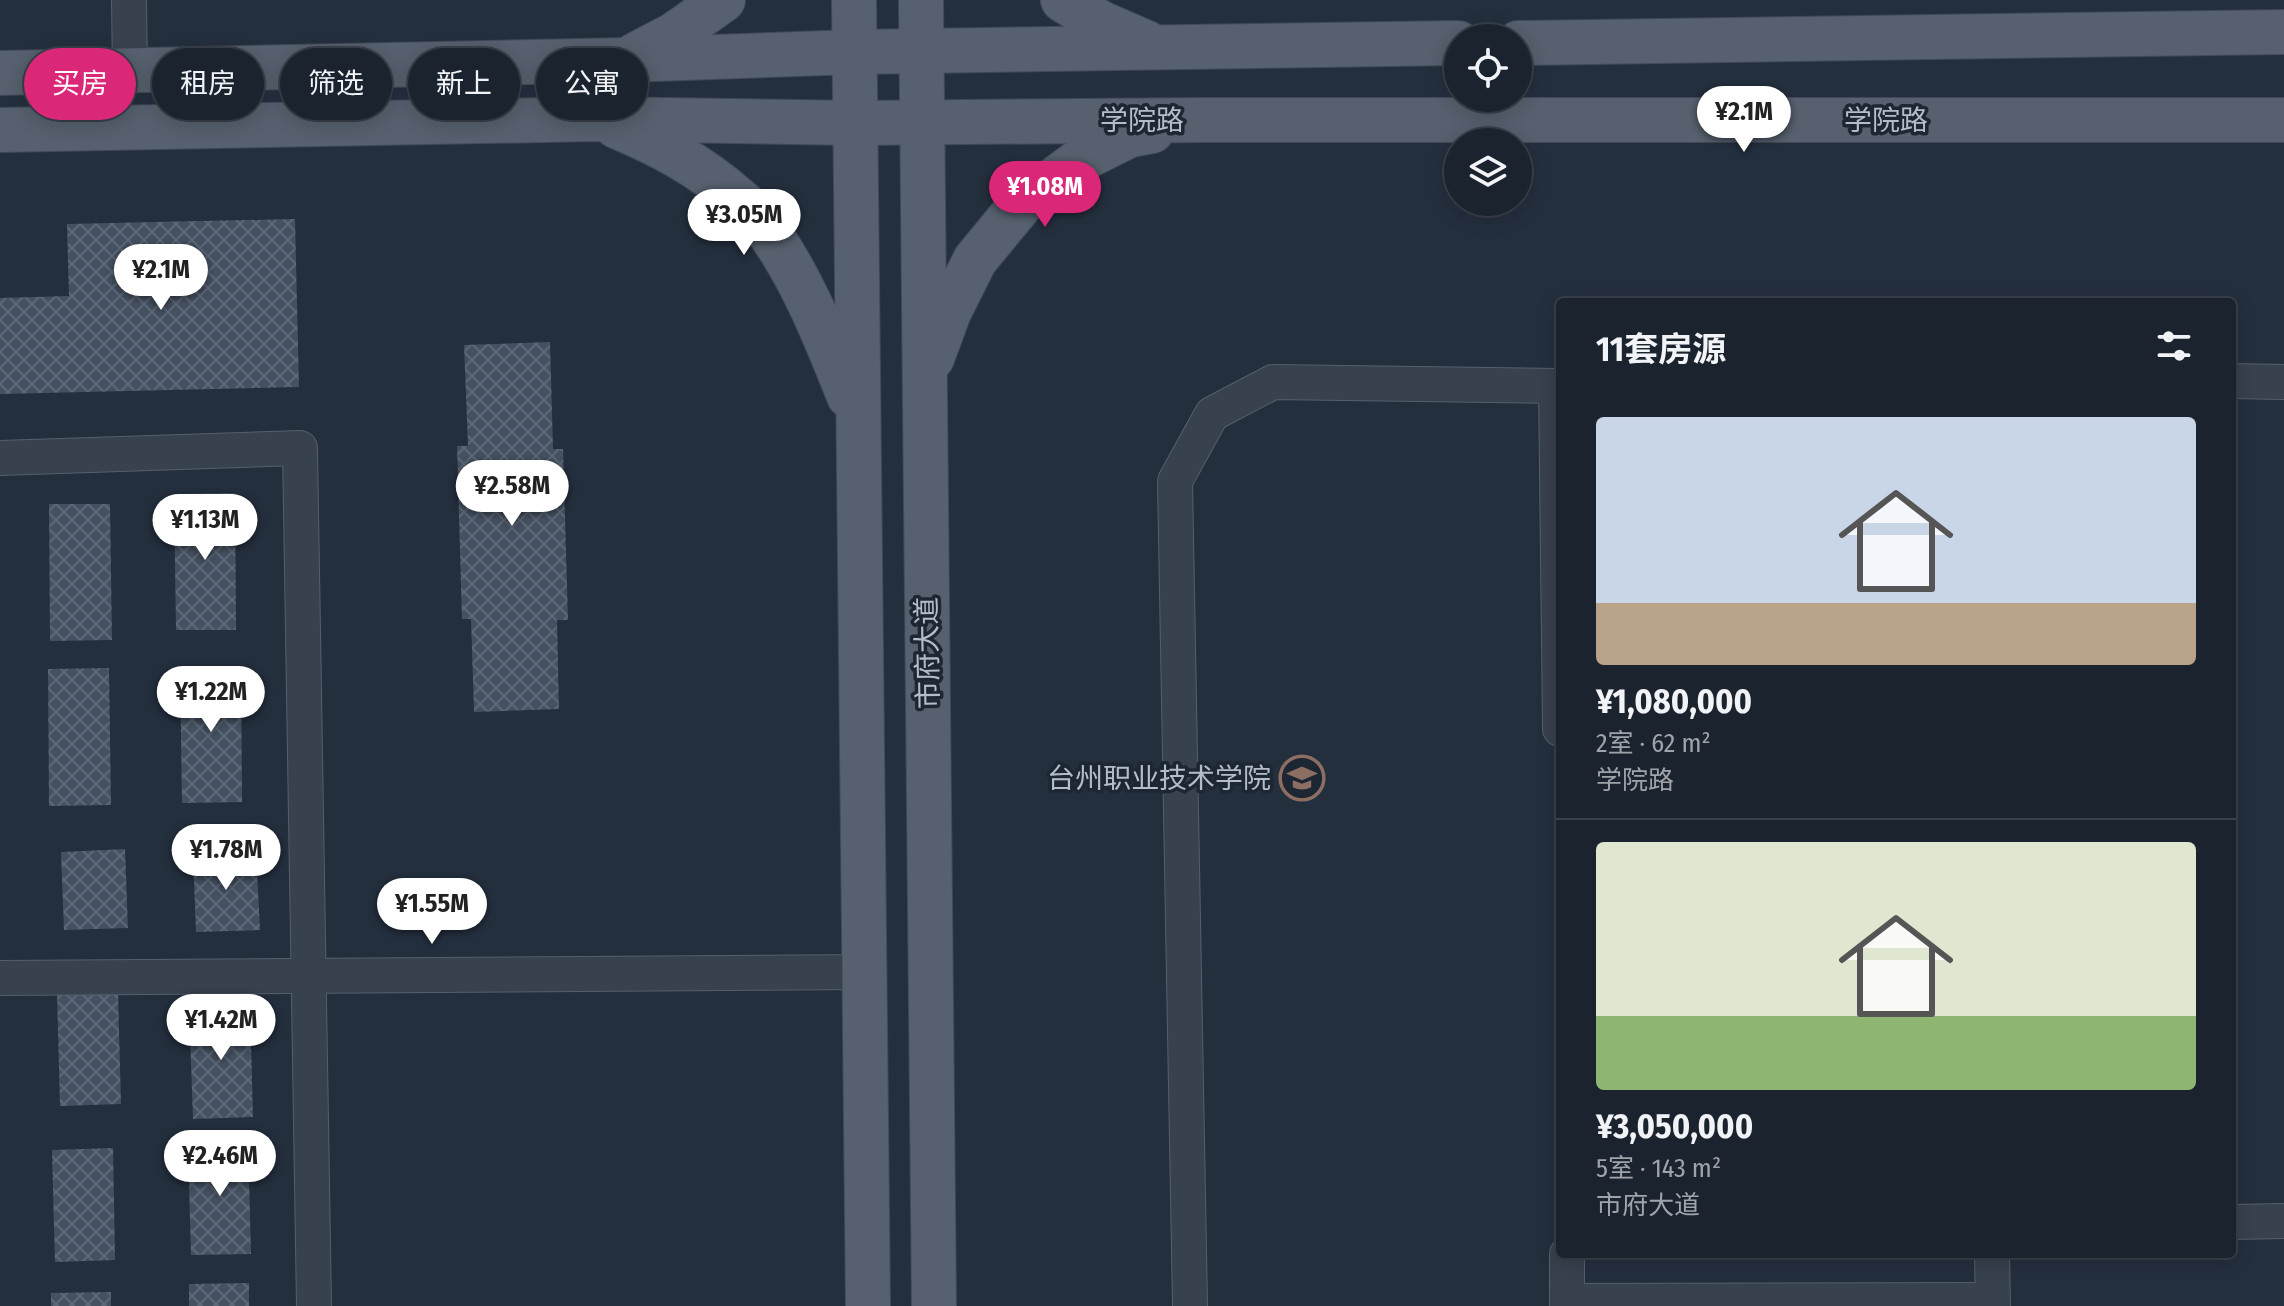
<!DOCTYPE html>
<html lang="zh">
<head>
<meta charset="utf-8">
<style>
	body { margin:0; font-family:"Fira Sans Condensed","Noto Sans SC",sans-serif; background:#282f3a; color:#f1f3f6; height:100vh; display:flex; flex-direction:column; font-size:30px; white-space:nowrap }
	* { box-sizing:border-box; margin:0 }
	p { font-size:26px; color:#a0a4aa }
	.icon { flex:none; width:44px; height:44px; fill:none; stroke:currentColor; stroke-width:2; stroke-linecap:round; stroke-linejoin:round }
	.map { position:relative; flex:1; overflow:hidden }
	.panel { position:absolute; left:1556px; top:298px; width:680px; height:960px; display:flex; flex-direction:column; background:#1b232e; border-radius:8px; box-shadow:0 4px 20px #0003,0 0 0 2px #39404a }
	.panel>* { flex:none }
	.banner { position:absolute; left:24px; top:48px; width:760px; height:72px; display:flex; gap:16px }
	.tools { position:absolute; left:1444px; top:24px; display:grid; gap:16px }
	.tools a { display:grid; place-items:center; width:88px; height:88px; border-radius:50%; background:#1b232e; box-shadow:0 4px 20px #0003,0 0 0 2px #39404a; font-size:40px }
	.price { position:absolute; translate:-50% -68px; padding:0 18px; border-radius:28px; background:#fff; color:#222; font-size:26px; line-height:52px; filter:drop-shadow(0 2px 4px #0008) }
	.price::after { content:''; position:absolute; left:50%; top:48px; width:24px; height:18px; margin-left:-12px; background:inherit; clip-path:polygon(0 0,100% 0,50% 100%) }
	.price.on { background:#db2777; color:#fff }
	ul { padding:0; list-style:none }
	li { display:grid; align-content:center; gap:16px; height:424px; padding:0 40px }
	li+li { border-top:2px solid #39404a }
	li span { display:grid; place-items:center; height:248px; border-radius:8px; color:#555 }
	li>.icon { margin-inline-start:auto }
	span .icon { width:144px; height:144px; fill:#fffc; stroke-width:1 }
	li b { font-size:34px }
	h2 { display:flex; justify-content:space-between; align-items:center; height:96px; padding:0 40px; font-size:34px }
	.chip { padding:0 28px; border-radius:36px; background:#1b232e; box-shadow:0 4px 20px #0003,0 0 0 2px #39404a; font-size:28px; line-height:72px }
	.chip.on { background:#db2777; color:#fff }
	.map>svg:first-child { display:block }
	.building { fill:url(#building-cross-hatch) }
	.lines { fill:none; stroke-linecap:round; stroke-linejoin:round }
	.minor-casing { stroke:#565f6c; stroke-width:36 }
	.major-casing { stroke:#414a57; stroke-width:46 }
	.minor { stroke:#38414e; stroke-width:34 }
	.major { stroke:#56606e; stroke-width:44 }
	.labels { text-anchor:middle; stroke-width:7; stroke-linejoin:round; paint-order:stroke }
	.street-label { font-size:28px; fill:#b4bcc9; stroke:#1d2633 }
	.poi-label { font-size:28px; fill:#b4bcc9; stroke:#1d2633; text-anchor:end }
</style>
</head>
<body>
<div class="map">
<svg width="2284" height="1306" viewBox="0 0 2284 1306">
	<defs>
		<pattern id="building-cross-hatch" width="8" height="8" patternUnits="userSpaceOnUse" patternTransform="scale(2)"><rect width="8" height="8" fill="#455162"/><path d="M0 0l8 8M0 8l8-8" fill="none" stroke="#5d6877"/></pattern>
	</defs>
	<rect width="100%" height="100%" fill="#242f3e"/>
	<g class="building">
		<path d="M 295,219 L 299,387 L 0,394 L 0,298 L 69,296 L 67,224 Z"/>
		<path d="M 550,342 L 553,449 L 563,449 L 568,620 L 557,620 L 559,709 L 474,712 L 471,619 L 462,619 L 457,446 L 468,446 L 464,345 Z"/>
		<path d="M 235,493 L 236,630 L 176,630 L 174,494 Z"/>
		<path d="M 49,504 L 110,504 L 112,640 L 50,641 Z"/>
		<path d="M 180,666 L 241,666 L 242,802 L 182,803 Z"/>
		<path d="M 109,668 L 111,805 L 49,806 L 48,669 Z"/>
		<path d="M 125,849 L 128,928 L 64,930 L 61,852 Z"/>
		<path d="M 256,852 L 260,930 L 196,932 L 193,854 Z"/>
		<path d="M 118,992 L 121,1104 L 60,1106 L 57,994 Z"/>
		<path d="M 250,1005 L 253,1117 L 193,1119 L 189,1006 Z"/>
		<path d="M 248,1141 L 251,1254 L 191,1255 L 188,1143 Z"/>
		<path d="M 113,1148 L 115,1260 L 55,1262 L 52,1150 Z"/>
		<path d="M 249,1283 L 249,1306 L 189,1306 L 189,1284 Z"/>
		<path d="M 111,1292 L 111,1306 L 51,1306 L 51,1293 Z"/>
	</g>
	<g class="lines">
		<g class="minor-casing">
			<g id="minor">
				<path d="M 129,0 L 130,70"/>
				<path d="M 2232,381 L 2284,382"/>
				<path d="M 1560,386 L 1556,386 L 1560,729"/>
				<path d="M 0,458 L 300,448 L 314,1306"/>
				<path d="M 0,978 L 864,972"/>
				<path d="M 2232,1222 L 2284,1221"/>
				<path d="M 1567,1254 L 1567,1306"/>
				<path d="M 1992,1254 L 1993,1306"/>
				<path d="M 1567,1301 L 1992,1300"/>
				<path d="M 1190,1306 L 1175,481 L 1212,414 L 1273,382 L 1556,386"/>
			</g>
		</g>
		<g class="major-casing">
			<g id="major">
				<path d="M 854,0 L 868,1306"/>
				<path d="M 921,0 L 934,1306"/>
				<path d="M 1063,0 L 1101,23 L 1147,43"/>
				<path d="M 1518,43 L 2284,32"/>
				<path d="M 635,55 L 675,34 L 723,0"/>
				<path d="M 0,73 L 626,60 L 855,52 L 1458,43"/>
				<path d="M 616,126 C 663,146 699,165 738,199 C 745,205 754,212 760,220 C 800,272 825,336 849,396"/>
				<path d="M 0,130 L 598,119 L 856,123 L 1205,120 L 2284,120"/>
				<path d="M 932,358 L 949,312 L 975,260 L 1022,203 L 1082,159 L 1130,135 L 1152,131"/>
			</g>
		</g>
		<use href="#minor" class="minor"/>
		<use href="#major" class="major"/>
	</g>
	<defs>
		<g id="university-ring" transform="scale(2.3)"><circle r="9.5" fill="#1d2633" stroke="#8d6e63" stroke-width="1.5"/><path d="M0-5L7-2L0 1L-7-2ZM-4 1L0 2.5L4 1V4Q0 6-4 4Z" fill="#8d6e63"/></g>
	</defs>
	<g fill-rule="evenodd">
		<use href="#university-ring" x="1302" y="778"/>
	</g>
	<g class="labels">
		<g class="street-label">
			<text x="1142" y="130">学院路</text>
			<text x="1886" y="130">学院路</text>
			<text transform="translate(927 653) rotate(-91)" y="10">市府大道</text>
		</g>
		<g class="poi-label">
			<text x="1271" y="788">台州职业技术学院</text>
		</g>
	</g>
</svg>
<div class="tools">
<a><svg class="icon" aria-label="locate" viewBox="0 0 24 24"><circle cx="12" cy="12" r="6"/><path d="M12 2v4M12 18v4M2 12h4M18 12h4"/></svg></a>
<a><svg class="icon" aria-label="layers" viewBox="0 0 24 24"><path d="M12 4l9 5-9 5-9-5zM3 14l9 5 9-5"/></svg></a>
</div>
<b class="price" style="left:1744px;top:154px">¥2.1M</b>
<b class="price on" style="left:1045px;top:229px">¥1.08M</b>
<b class="price" style="left:744px;top:257px">¥3.05M</b>
<b class="price" style="left:161px;top:312px">¥2.1M</b>
<b class="price" style="left:512px;top:528px">¥2.58M</b>
<b class="price" style="left:205px;top:562px">¥1.13M</b>
<b class="price" style="left:211px;top:734px">¥1.22M</b>
<b class="price" style="left:226px;top:892px">¥1.78M</b>
<b class="price" style="left:432px;top:946px">¥1.55M</b>
<b class="price" style="left:221px;top:1062px">¥1.42M</b>
<b class="price" style="left:220px;top:1198px">¥2.46M</b>
<div class="banner">
<a class="chip on">买房</a>
<a class="chip">租房</a>
<a class="chip">筛选</a>
<a class="chip">新上</a>
<a class="chip">公寓</a>
</div>
<section class="panel">
<h2>11套房源<svg class="icon" aria-label="filters" viewBox="0 0 24 24"><path d="M4 7h16M4 17h16"/><circle cx="9" cy="7" r="2"/><circle cx="15" cy="17" r="2"/></svg></h2>
<ul>
<li><span style="background:linear-gradient(#c9d6e8 75%,#b9a48a 0)"><svg class="icon" aria-label="home" viewBox="0 0 24 24"><path d="M3 11l9-7 9 7M6 9v11h12V9"/></svg></span><div><b>¥1,080,000</b><p>2室 · 62 m²</p><p>学院路</p></div></li>
<li><span style="background:linear-gradient(#dfe7d0 70%,#8fb573 0)"><svg class="icon" aria-label="home" viewBox="0 0 24 24"><path d="M3 11l9-7 9 7M6 9v11h12V9"/></svg></span><div><b>¥3,050,000</b><p>5室 · 143 m²</p><p>市府大道</p></div></li>
</ul>
</section>
</div>
</body>
</html>
